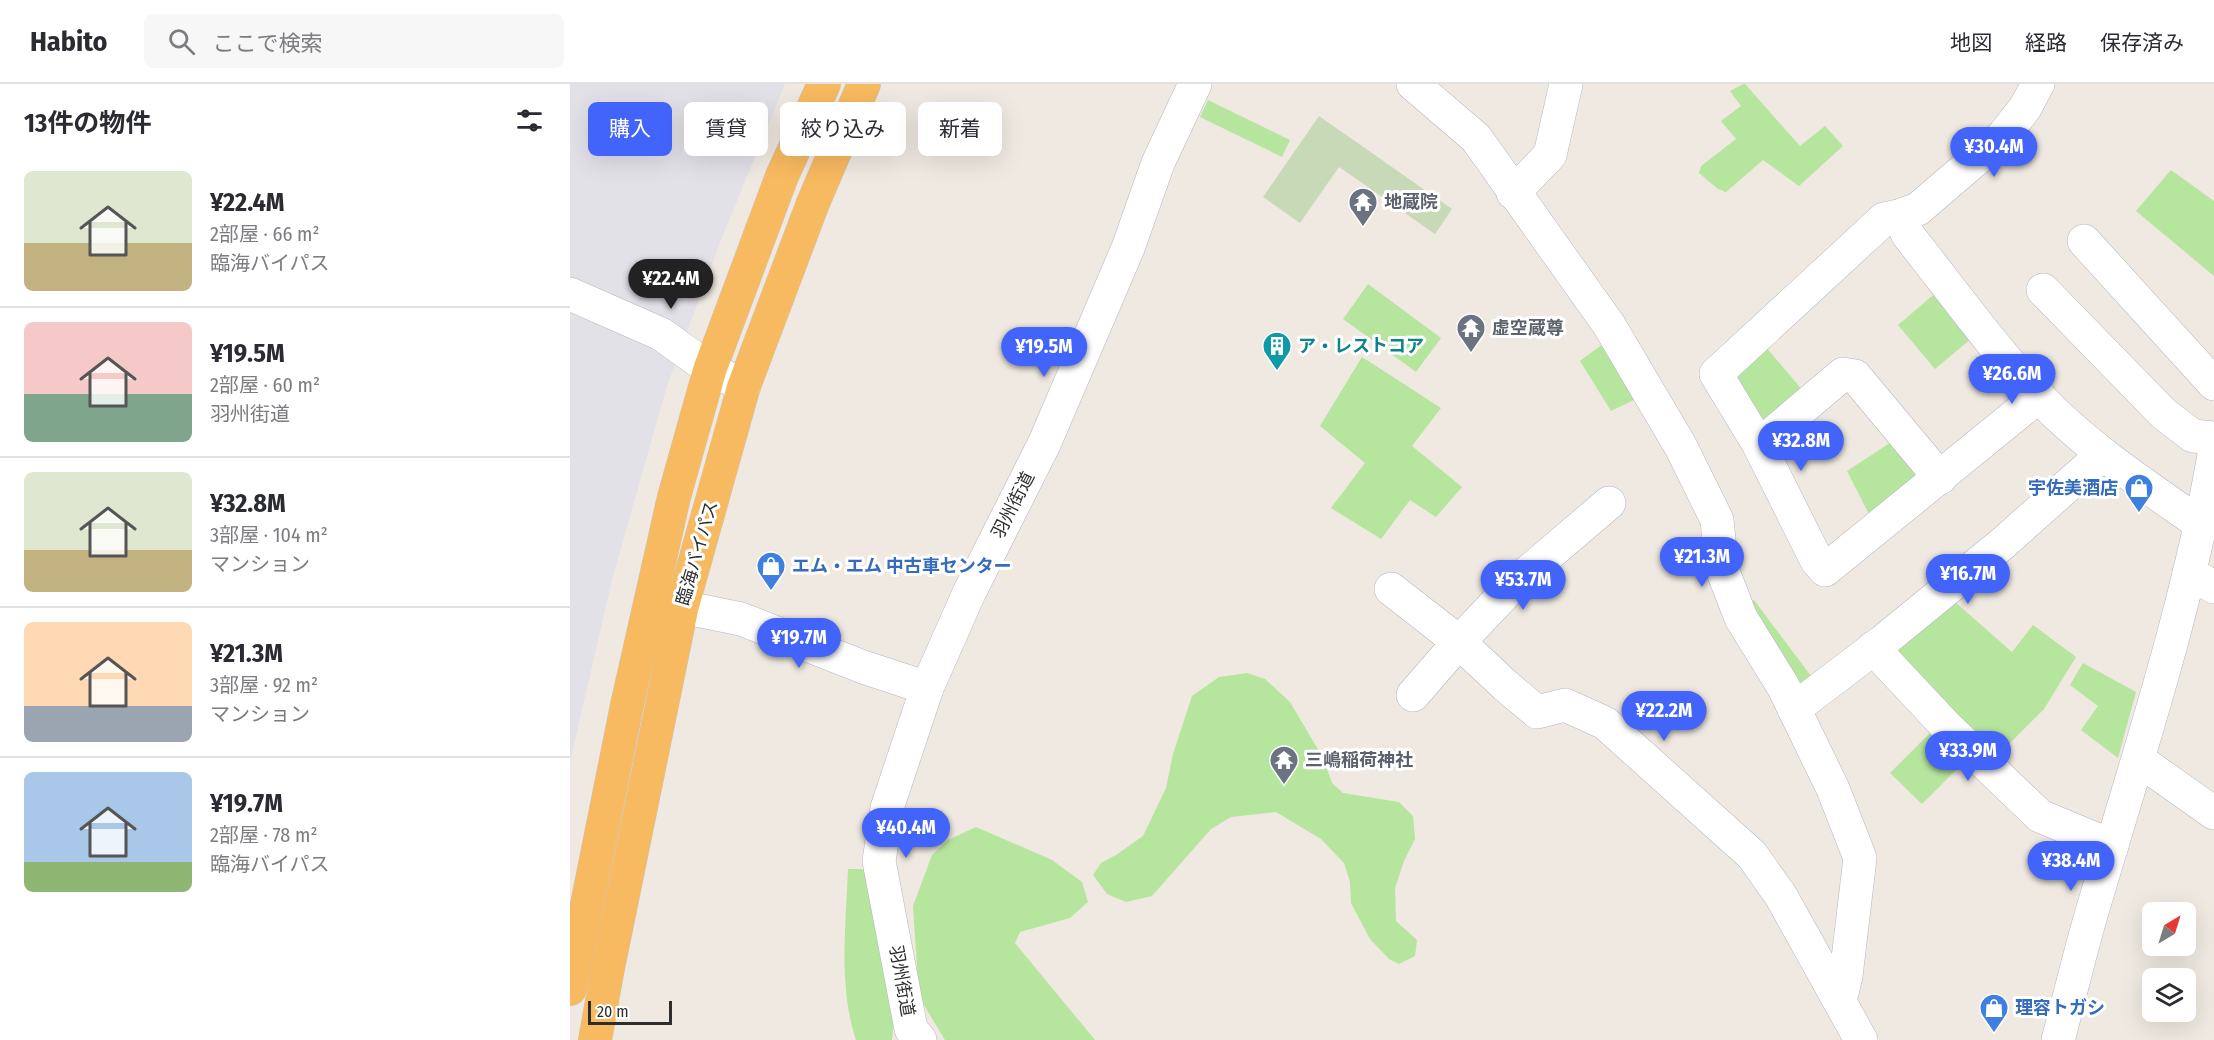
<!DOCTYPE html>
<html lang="ja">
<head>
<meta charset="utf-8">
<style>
	body { margin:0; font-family:"Fira Sans Condensed","Noto Sans JP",sans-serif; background:#f7f7f7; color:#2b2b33; height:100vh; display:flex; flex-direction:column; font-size:22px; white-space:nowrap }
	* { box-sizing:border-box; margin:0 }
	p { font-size:20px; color:#7c7c81 }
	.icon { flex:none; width:33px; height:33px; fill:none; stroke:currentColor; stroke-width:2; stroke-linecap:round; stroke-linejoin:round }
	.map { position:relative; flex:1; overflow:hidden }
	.drawer { display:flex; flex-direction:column; background:#fff; width:570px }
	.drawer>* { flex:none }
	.banner { position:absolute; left:18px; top:18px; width:570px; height:54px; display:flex; gap:12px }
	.needle { width:39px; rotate:38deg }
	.tools { position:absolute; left:1572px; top:818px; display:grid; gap:12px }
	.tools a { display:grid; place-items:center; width:54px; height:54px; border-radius:9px; background:#fff; box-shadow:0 6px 24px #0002; font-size:30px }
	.scale { position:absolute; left:18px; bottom:15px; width:84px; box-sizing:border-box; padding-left:6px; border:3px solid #2e2e2e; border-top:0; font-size:16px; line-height:21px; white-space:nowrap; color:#2e2e2e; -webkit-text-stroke:4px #fff; paint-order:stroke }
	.price { position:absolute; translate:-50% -51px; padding:0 14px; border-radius:21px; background:#4264fb; color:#fff; font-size:20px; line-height:39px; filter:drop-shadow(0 2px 3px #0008) }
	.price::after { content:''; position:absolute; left:50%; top:36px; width:18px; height:14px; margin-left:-9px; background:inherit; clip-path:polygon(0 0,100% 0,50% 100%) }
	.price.active { background:#222; color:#fff }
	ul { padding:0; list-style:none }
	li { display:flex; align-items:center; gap:18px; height:150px; padding:0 24px }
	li+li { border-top:2px solid #e1e1e2 }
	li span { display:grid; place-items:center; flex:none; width:168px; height:120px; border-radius:9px; color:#555 }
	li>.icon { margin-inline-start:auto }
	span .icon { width:72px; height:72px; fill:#fffc; stroke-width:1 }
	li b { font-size:26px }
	h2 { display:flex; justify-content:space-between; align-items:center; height:72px; padding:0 24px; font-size:26px }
	.pill { padding:0 21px; border-radius:9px; background:#fff; box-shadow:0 6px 24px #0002; font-size:21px; line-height:54px }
	.pill.active { background:#4264fb; color:#fff }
	header { display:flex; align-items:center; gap:36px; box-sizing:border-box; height:84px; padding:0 30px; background:#fff; border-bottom:2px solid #e1e1e2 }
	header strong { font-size:28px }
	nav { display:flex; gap:33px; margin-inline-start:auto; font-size:21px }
	.search { width:420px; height:54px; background:#f7f7f7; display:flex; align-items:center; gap:15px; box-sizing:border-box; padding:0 21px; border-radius:9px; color:#7c7c81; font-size:22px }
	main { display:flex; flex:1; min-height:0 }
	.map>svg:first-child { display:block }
	.industrial { fill:#e3e1e8 }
	.green { fill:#b6e59e }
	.cemetery { fill:#c8d9b8 }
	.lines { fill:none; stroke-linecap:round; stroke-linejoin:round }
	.minor-casing { stroke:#b4b7c1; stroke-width:34 }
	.tertiary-casing { stroke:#b4b7c1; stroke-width:34 }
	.trunk-casing { stroke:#c9c9c9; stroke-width:34 }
	.minor { stroke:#fff; stroke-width:33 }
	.tertiary { stroke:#fff; stroke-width:33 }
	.trunk { stroke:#f8ba60; stroke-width:33 }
	.labels { text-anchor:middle; stroke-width:6; stroke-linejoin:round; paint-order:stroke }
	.worship-label { font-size:18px; font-weight:bold; fill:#5b616d; stroke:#fff; text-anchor:start }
	.culture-label { font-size:18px; font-weight:bold; fill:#0d838f; stroke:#fff; text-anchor:start }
	.shop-label { font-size:18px; font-weight:bold; fill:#366cbe; stroke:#fff; text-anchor:start }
	.street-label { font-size:18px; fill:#2e2e2e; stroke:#fff }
</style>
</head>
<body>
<header>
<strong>Habito</strong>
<div class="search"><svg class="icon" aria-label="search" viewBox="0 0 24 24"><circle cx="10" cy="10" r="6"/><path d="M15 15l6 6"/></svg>ここで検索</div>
<nav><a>地図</a><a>経路</a><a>保存済み</a></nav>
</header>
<main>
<section class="drawer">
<h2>13件の物件<svg class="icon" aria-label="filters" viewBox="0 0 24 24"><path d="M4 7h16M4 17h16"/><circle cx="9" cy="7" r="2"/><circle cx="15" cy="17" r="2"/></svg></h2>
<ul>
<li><span style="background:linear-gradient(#dfe7d0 60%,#c2b280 0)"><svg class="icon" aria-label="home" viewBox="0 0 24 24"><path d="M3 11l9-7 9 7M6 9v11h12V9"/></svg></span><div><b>¥22.4M</b><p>2部屋 · 66 m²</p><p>臨海バイパス</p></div></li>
<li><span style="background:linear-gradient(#f6c9c9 60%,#7fa58c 0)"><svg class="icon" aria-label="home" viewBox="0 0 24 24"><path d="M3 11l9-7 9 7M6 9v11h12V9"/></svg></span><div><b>¥19.5M</b><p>2部屋 · 60 m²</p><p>羽州街道</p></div></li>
<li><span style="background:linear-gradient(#dfe7d0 65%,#c2b280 0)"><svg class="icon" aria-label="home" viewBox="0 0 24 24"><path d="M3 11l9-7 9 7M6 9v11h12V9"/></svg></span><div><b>¥32.8M</b><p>3部屋 · 104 m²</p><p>マンション</p></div></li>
<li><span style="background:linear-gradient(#ffd9b3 70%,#9aa5b1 0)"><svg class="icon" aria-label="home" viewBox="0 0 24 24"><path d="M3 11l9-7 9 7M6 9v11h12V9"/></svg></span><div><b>¥21.3M</b><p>3部屋 · 92 m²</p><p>マンション</p></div></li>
<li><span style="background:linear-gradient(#a9c7e8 75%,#8fb573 0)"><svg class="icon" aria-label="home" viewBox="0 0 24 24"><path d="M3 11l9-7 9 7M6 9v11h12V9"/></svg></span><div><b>¥19.7M</b><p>2部屋 · 78 m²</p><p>臨海バイパス</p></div></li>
</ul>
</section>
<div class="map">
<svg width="1644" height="956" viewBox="0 0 1644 956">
	<rect width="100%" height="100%" fill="#efe9e1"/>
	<path class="industrial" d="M 0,0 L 215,0 L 151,156 L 97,302 L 43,492 L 0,678 Z"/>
	<g class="green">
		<path d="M 1173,0 L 1175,0 L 1230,62 L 1255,42 L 1273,62 L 1229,102 L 1193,76 L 1156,108 L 1148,105 L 1129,89 L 1131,82 L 1166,55 L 1151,37 L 1171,22 L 1160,7 Z"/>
		<path d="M 638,16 L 720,56 L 712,73 L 630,33 Z"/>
		<path d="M 1601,86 L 1644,117 L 1644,192 L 1566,127 Z"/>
		<path d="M 798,200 L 871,254 L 846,288 L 773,235 Z"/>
		<path d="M 1368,207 L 1402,254 L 1365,285 L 1328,241 Z"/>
		<path d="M 1037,257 L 1068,314 L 1041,327 L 1010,277 Z"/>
		<path d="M 1195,262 L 1234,308 L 1192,346 L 1162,290 Z"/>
		<path d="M 792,273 L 871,324 L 842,362 L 892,403 L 866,433 L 840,416 L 811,455 L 761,424 L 795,379 L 750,342 Z"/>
		<path d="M 1323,357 L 1355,396 L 1301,434 L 1277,387 Z"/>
		<path d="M 1184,516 L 1244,596 L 1228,606 L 1175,521 Z"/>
		<path d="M 1385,518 L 1442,568 L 1463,541 L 1506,573 L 1474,625 L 1426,673 L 1327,572 L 1329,565 Z"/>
		<path d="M 1513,579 L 1566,608 L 1548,674 L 1511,646 L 1528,622 L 1500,601 Z"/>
		<path d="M 677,589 L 695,595 L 720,618 L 752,672 L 762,699 L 773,709 L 829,718 L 843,732 L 845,755 L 834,777 L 825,804 L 826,837 L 847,856 L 845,872 L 829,880 L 819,875 L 800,855 L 781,819 L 780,798 L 774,779 L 751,755 L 706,728 L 661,733 L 641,745 L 582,812 L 556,818 L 537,810 L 523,791 L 531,779 L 546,771 L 573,752 L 596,704 L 603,670 L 622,612 L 649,593 Z"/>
		<path d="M 1363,646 L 1396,676 L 1352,720 L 1320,689 Z"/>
		<path d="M 406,743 L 482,776 L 512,798 L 518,818 L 500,834 L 450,848 L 445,859 L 525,956 L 375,956 L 349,913 L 343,822 L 362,771 L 378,756 Z"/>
		<path d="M 278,785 L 292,785 L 301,792 L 324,933 L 322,956 L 286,956 C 268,901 276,841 278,785 Z"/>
	</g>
	<path class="cemetery" d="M 749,32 L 882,125 L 865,150 L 769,83 L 730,139 L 693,113 Z"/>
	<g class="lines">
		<g class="minor-casing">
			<g id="minor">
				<path d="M 843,0 L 906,54 L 1039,241 L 1111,363 L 1147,436 L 1152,485 L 1171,534 L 1213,602 L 1263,705 L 1290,774 L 1276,892 L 1270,917"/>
				<path d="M 1468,0 L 1455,24 L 1432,53 L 1348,125 L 1329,132 L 1314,135 L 1146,290 L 1189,361 L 1247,477 L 1255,486 L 1469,312"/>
				<path d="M 943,109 L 980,71 L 996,0"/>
				<path d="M 1329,132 L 1338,151 C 1380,204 1421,261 1467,311 C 1515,362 1575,401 1632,441"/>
				<path d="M 1514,157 L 1644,300"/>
				<path d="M 1473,206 L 1594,330 L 1623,352 L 1644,354"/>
				<path d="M 0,210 L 91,250 L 140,285 L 174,302"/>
				<path d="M 1189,361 L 1273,290 L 1285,292 L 1370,394"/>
				<path d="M 1619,489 L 1644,503"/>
				<path d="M 821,505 L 889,558 L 936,602 L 967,628 L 995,621 L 1035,639 L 1182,771 L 1211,812 L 1291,956"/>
				<path d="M 112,523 L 171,535 L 293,583 L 357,604"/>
				<path d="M 1303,564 L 1377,643 L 1470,732 L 1542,762"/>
				<path d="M 843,611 L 889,558 L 944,500 L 1039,419"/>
				<path d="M 1224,625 L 1312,558 L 1432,460 L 1533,370"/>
				<path d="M 1569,676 L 1644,729"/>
				<path d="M 350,956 L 341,945 L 309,777 L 317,724 L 357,604 L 399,509 L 475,358 L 558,164 L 588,79 L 625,0"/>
			</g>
		</g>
		<g class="tertiary-casing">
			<path id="tertiary" d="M 1488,956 C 1501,908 1512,859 1527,811 C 1570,666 1618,521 1644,371"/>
		</g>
		<g class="trunk-casing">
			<g id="trunk">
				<path d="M 0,905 L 57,621 L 104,413 L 140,285 L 212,92 L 254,0"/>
				<path d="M 25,956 L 37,889 L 112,523 L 174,302 L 243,119 L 294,0"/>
			</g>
		</g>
		<use href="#minor" class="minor"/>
		<use href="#tertiary" class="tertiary"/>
		<use href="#trunk" class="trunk"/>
	</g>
	<defs>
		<g id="temple-pin" transform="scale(1.5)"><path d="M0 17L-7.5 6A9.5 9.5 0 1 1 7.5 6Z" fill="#6b7280" stroke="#fff"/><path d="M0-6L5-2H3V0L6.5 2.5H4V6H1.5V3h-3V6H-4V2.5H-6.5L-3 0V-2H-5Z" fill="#fff"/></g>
		<g id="building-pin" transform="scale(1.5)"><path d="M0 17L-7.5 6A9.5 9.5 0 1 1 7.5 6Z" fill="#0f9aa8" stroke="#fff"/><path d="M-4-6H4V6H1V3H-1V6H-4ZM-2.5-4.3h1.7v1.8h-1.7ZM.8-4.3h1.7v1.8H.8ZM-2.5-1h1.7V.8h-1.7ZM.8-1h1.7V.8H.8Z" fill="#fff"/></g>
		<g id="shop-pin" transform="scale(1.5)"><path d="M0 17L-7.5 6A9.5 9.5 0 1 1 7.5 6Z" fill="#3f7fe0" stroke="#fff"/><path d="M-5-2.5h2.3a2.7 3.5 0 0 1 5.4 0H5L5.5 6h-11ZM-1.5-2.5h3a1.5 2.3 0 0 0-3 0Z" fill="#fff"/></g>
	</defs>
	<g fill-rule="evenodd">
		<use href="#temple-pin" x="793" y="118"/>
		<use href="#temple-pin" x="901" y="244"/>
		<use href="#building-pin" x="707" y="262"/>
		<use href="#shop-pin" x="1569" y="404"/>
		<use href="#shop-pin" x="201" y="482"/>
		<use href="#temple-pin" x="714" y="676"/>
		<use href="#shop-pin" x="1424" y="924"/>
	</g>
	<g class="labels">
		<g class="worship-label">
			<text x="814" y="124">地蔵院</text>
			<text x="922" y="250">虚空蔵尊</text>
			<text x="735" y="682">三嶋稲荷神社</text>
		</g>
		<g class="culture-label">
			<text x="728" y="268">ア・レストコア</text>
		</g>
		<g class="shop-label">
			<text x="1548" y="410" text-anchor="end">宇佐美酒店</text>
			<text x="222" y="488">エム・エム 中古車センター</text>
			<text x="1445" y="930">理容トガシ</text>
		</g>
		<g class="street-label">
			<text transform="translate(443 421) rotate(-63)" y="6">羽州街道</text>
			<text transform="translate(127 469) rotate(-74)" y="6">臨海バイパス</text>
			<text transform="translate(332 897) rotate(80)" y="6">羽州街道</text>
		</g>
	</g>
</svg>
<div class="tools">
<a><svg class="needle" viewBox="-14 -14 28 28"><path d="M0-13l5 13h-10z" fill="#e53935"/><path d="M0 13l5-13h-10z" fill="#7c7c81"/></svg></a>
<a><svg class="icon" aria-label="layers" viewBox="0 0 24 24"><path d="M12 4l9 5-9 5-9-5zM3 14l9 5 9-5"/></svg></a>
</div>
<div class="scale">20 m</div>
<b class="price" style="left:1424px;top:94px">¥30.4M</b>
<b class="price active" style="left:101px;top:226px">¥22.4M</b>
<b class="price" style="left:474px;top:294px">¥19.5M</b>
<b class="price" style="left:1442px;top:321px">¥26.6M</b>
<b class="price" style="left:1231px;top:388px">¥32.8M</b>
<b class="price" style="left:1132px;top:504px">¥21.3M</b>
<b class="price" style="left:1398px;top:521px">¥16.7M</b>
<b class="price" style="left:953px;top:527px">¥53.7M</b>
<b class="price" style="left:229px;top:585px">¥19.7M</b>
<b class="price" style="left:1094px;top:658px">¥22.2M</b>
<b class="price" style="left:1398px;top:698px">¥33.9M</b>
<b class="price" style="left:336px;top:775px">¥40.4M</b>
<b class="price" style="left:1501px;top:808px">¥38.4M</b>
<div class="banner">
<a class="pill active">購入</a>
<a class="pill">賃貸</a>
<a class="pill">絞り込み</a>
<a class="pill">新着</a>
</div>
</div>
</main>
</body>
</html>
